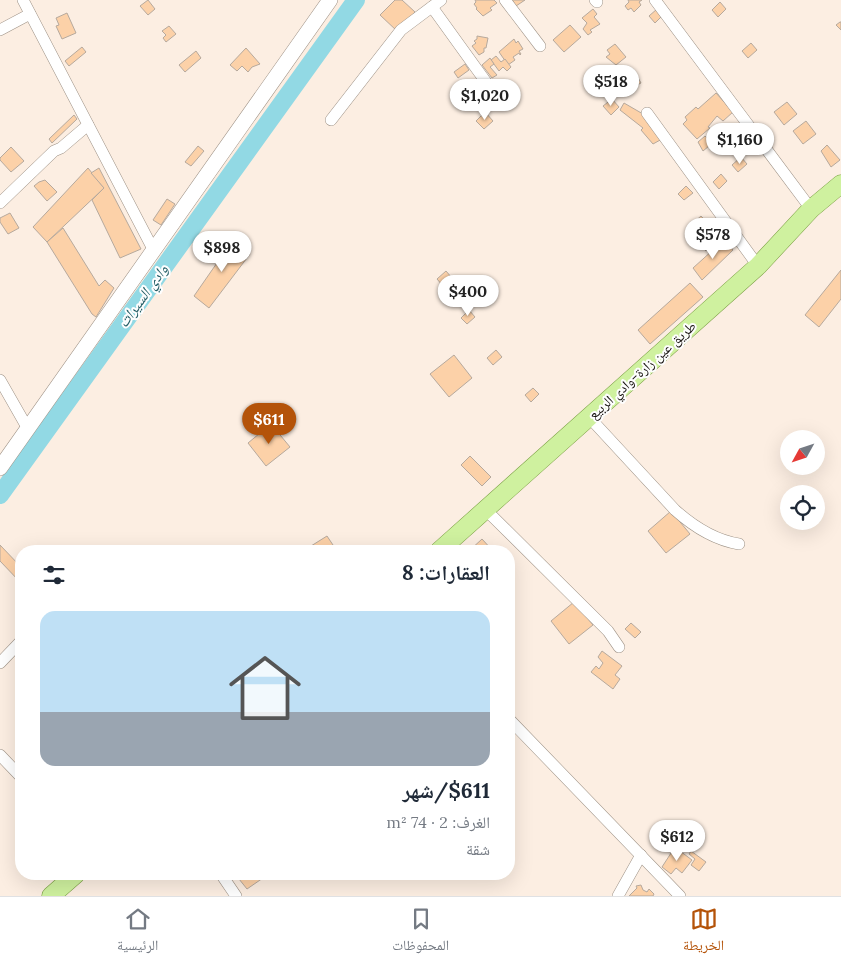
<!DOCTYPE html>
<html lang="ar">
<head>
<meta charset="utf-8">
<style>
	body { margin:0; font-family:Lora,"Noto Naskh Arabic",serif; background:#f2f2f3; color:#1f2937; direction:rtl; height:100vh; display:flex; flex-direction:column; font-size:19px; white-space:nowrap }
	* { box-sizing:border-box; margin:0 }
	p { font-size:16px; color:#747a83 }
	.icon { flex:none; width:28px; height:28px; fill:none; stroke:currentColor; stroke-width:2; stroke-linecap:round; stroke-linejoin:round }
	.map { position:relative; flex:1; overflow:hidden; direction:ltr }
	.sheet { position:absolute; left:15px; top:545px; width:500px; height:335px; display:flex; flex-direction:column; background:#fff; border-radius:20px; box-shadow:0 5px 20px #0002; direction:rtl }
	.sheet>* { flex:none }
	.needle { width:32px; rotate:230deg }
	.tools { position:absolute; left:780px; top:430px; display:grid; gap:10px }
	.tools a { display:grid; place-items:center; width:45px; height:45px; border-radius:50%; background:#fff; box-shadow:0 5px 20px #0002; font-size:25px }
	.price { position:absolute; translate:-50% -42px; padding:0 11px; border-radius:18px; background:#fff; color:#222; font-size:16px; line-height:32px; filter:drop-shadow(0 1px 2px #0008) }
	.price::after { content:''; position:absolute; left:50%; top:30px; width:15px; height:11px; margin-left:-8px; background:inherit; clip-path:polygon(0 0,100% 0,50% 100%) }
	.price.active { background:#b45309; color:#fff }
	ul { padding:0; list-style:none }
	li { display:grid; align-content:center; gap:10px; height:265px; padding:0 25px }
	li span { display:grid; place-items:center; height:155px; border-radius:15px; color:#555 }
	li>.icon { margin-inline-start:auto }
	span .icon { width:90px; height:90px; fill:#fffc; stroke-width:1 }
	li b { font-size:21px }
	h2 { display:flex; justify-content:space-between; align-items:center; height:60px; padding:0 25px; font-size:21px }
	.menu { display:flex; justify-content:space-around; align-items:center; height:70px; border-top:1px solid #e0e1e3; background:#fff; font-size:14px; color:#747a83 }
	.menu a { display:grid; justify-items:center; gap:2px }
	.menu .active { color:#b45309 }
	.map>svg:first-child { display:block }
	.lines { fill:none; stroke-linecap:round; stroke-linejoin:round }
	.river { stroke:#92d9e4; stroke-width:18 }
	.building { fill:#fcd1a8; stroke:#b6a99d }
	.minor-casing { stroke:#9d9185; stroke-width:12 }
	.secondary-casing { stroke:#9d9185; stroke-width:16 }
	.primary-casing { stroke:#799d42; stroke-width:19 }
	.minor { stroke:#fff; stroke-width:11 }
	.secondary { stroke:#fff; stroke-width:15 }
	.primary { stroke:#cff19f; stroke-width:18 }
	.labels { text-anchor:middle; stroke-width:4; stroke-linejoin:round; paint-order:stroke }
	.street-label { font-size:14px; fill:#15110d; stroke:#fefefe }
	.water-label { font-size:15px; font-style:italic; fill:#225d65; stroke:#fefefe }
</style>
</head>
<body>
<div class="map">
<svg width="841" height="896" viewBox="0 0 841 896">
	<rect width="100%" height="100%" fill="#fceee2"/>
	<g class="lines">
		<path class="river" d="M 0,495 L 356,0"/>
	</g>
	<g class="building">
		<path d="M 148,0 L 155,9 L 148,15 L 140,6 Z"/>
		<path d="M 395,0 L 402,0 L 415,12 L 397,31 L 380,15 Z"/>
		<path d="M 475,0 L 494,0 L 497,3 L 490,8 L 492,10 L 483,16 L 476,9 L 477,8 L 474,4 L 476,2 Z"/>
		<path d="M 512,0 L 525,0 L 516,6 Z"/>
		<path d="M 628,0 L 642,0 L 639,2 L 641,5 L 634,12 L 631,8 L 628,10 L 625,6 L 629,2 Z"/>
		<path d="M 720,2 L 726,9 L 718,17 L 712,10 Z"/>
		<path d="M 593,9 L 597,14 L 594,17 L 600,24 L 590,30 L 592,32 L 588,35 L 583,29 L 587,23 L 582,18 Z"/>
		<path d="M 657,9 L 663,15 L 655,23 L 649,16 Z"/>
		<path d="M 67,13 L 76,33 L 62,39 L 56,26 L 59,25 L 56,18 Z"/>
		<path d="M 840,22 L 841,22 L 841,30 L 836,25 Z"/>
		<path d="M 570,25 L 581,37 L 564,52 L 553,40 Z"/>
		<path d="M 169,26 L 176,34 L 166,42 L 163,38 L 166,35 L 162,31 Z"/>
		<path d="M 477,36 L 488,38 L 486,48 L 484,48 L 484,52 L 479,55 L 472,46 L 476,43 L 474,41 L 477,39 Z"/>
		<path d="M 514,39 L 516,43 L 518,41 L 523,49 L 519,51 L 521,54 L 520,55 L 519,53 L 513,57 L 515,60 L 508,65 L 499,52 Z"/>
		<path d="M 751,43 L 757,50 L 748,58 L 742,51 Z"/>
		<path d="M 615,44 L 626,57 L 616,65 L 606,57 L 610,54 L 607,50 Z"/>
		<path d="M 82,47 L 86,52 L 69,66 L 65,61 Z"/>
		<path d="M 246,48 L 260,64 L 252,67 L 248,72 L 242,66 L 237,71 L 230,65 Z"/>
		<path d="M 196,51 L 201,58 L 185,72 L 179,65 Z"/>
		<path d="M 496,56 L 501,62 L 505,59 L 511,67 L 507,71 L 503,67 L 499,71 L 491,60 Z"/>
		<path d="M 490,58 L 494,64 L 490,67 L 497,75 L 492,78 L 482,65 Z"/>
		<path d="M 465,64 L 469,70 L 458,78 L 454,72 Z"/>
		<path d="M 633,69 L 641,83 L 626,91 L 619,77 Z"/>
		<path d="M 716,93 L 733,112 L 723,121 L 717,116 L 708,127 L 710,128 L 697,139 L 683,124 L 687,120 L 685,117 L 696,107 L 698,109 Z"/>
		<path d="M 612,99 L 619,107 L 611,115 L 603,106 Z"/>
		<path d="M 787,102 L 797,114 L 784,125 L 774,112 Z"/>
		<path d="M 624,103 L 643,114 L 662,139 L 653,144 L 641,130 L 643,128 L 620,110 Z"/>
		<path d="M 485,112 L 493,121 L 484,129 L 476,121 Z"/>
		<path d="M 74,115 L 77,119 L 52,143 L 49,139 Z"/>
		<path d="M 806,121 L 816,134 L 803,144 L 793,131 Z"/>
		<path d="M 715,127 L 721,136 L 703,151 L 698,142 L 705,136 L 707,138 L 710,136 L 708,135 L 710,131 Z"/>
		<path d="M 827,145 L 840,160 L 831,167 L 821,151 Z"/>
		<path d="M 198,146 L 204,151 L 191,166 L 185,162 Z"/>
		<path d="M 11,147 L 24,161 L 11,172 L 0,160 L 0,158 Z"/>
		<path d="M 741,157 L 747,164 L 738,172 L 732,165 Z"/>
		<path d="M 88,168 L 104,188 L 47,242 L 33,227 Z"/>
		<path d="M 99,168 L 141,249 L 120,258 L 92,200 L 104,188 L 91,173 Z"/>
		<path d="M 721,174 L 727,181 L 719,189 L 713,182 Z"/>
		<path d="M 45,180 L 57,192 L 47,201 L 34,186 L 39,182 Z"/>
		<path d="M 686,186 L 693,193 L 684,200 L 678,194 Z"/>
		<path d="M 167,199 L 175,204 L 161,225 L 153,220 Z"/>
		<path d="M 10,213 L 19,228 L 8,234 L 0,222 L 0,218 Z"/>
		<path d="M 701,216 L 721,238 L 706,251 L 693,237 L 698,233 L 691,225 Z"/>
		<path d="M 63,228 L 99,286 L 105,280 L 114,288 L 96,317 L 92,314 L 47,242 Z"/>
		<path d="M 235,237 L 250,254 L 209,308 L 194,296 Z"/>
		<path d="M 724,240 L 733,250 L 702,280 L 693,268 Z"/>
		<path d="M 841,270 L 841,299 L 819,327 L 805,315 Z"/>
		<path d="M 446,271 L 452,278 L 443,286 L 437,279 Z"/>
		<path d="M 690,283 L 703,297 L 650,344 L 638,330 Z"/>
		<path d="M 469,310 L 475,317 L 467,324 L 461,318 Z"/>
		<path d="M 496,350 L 502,357 L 493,365 L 487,358 Z"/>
		<path d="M 454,355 L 472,378 L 449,397 L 430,374 Z"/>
		<path d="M 533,388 L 539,394 L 531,402 L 525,395 Z"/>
		<path d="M 271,424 L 290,447 L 266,466 L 248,443 Z"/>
		<path d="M 470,456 L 491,477 L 482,486 L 461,465 Z"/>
		<path d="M 671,511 L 690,534 L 666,553 L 648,531 Z"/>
		<path d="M 327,536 L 337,551 L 303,551 Z"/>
		<path d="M 482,539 L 493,551 L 469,551 Z"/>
		<path d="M 0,545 L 21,567 L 21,583 L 0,561 Z"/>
		<path d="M 574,602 L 593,625 L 569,644 L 551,621 Z"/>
		<path d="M 631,623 L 641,632 L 635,638 L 625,629 Z"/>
		<path d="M 602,651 L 622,666 L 615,675 L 620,679 L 613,689 L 591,672 L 596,666 L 599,669 L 603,663 L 598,657 Z"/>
		<path d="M 657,834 L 667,840 L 662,849 L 655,847 L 657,844 L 653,841 Z"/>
		<path d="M 673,850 L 678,854 L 680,851 L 692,860 L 682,873 L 676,868 L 671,874 L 662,867 Z"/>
		<path d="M 691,851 L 706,862 L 699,871 L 691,865 L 695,859 L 689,854 Z"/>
		<path d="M 241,874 L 260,874 L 263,878 L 247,889 L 239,879 Z"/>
		<path d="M 641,885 L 643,890 L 647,892 L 649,889 L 654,894 L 653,896 L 629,896 L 637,888 L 636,886 Z"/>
	</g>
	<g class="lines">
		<g class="minor-casing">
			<g id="minor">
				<path d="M 23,0 L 154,251"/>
				<path d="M 505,0 L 540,46"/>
				<path d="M 595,0 L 597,2"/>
				<path d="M 655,0 L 811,209"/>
				<path d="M 432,7 L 486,82"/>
				<path d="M 0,30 L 30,14"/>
				<path d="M 647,113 L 758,266"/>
				<path d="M 331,120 L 401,30 L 441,0"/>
				<path d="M 0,203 L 54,151 L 61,148 L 88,125"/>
				<path d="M 0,380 L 28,429"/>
				<path d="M 589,417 L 675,510 C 694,527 714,540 739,544"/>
				<path d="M 485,509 L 608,631 L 619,647"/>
				<path d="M 0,663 L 21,641"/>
				<path d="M 509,719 L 680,896"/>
				<path d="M 0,755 L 21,777"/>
				<path d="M 221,874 L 236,896"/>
				<path d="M 618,896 L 641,855"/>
			</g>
		</g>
		<g class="secondary-casing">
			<path id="secondary" d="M 0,468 L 330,0"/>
		</g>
		<g class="primary-casing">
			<g id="primary">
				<path d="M 439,551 L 758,266 L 811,209 L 841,184"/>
				<path d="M 51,896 L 76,874"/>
			</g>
		</g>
		<use href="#minor" class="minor"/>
		<use href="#secondary" class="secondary"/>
		<use href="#primary" class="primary"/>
	</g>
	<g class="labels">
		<g class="street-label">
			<text transform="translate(642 370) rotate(-42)" y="5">طريق عين زارة-وادي الربيع</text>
		</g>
		<g class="water-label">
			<text transform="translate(143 296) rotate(-54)" y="5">وادي السيرات</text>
		</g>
	</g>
</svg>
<div class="tools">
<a><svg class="needle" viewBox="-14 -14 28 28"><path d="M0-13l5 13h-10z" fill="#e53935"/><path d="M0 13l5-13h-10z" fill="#747a83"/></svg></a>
<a><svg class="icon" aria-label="locate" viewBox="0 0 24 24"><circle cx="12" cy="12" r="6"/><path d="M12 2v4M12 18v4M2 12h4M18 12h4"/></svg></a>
</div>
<b class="price" style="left:611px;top:107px">$518</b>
<b class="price" style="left:485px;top:121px">$1,020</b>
<b class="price" style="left:740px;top:165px">$1,160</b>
<b class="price" style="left:713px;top:260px">$578</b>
<b class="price" style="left:222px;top:273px">$898</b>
<b class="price" style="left:468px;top:317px">$400</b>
<b class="price active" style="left:269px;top:445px">$611</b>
<b class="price" style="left:677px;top:862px">$612</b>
<section class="sheet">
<h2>العقارات: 8<svg class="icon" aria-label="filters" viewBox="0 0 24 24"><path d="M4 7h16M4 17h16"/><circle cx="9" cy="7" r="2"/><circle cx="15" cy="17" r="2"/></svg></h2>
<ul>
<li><span style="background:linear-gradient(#bfe0f5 65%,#9aa5b1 0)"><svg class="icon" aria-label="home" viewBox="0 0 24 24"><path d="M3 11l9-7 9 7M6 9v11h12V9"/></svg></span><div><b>$611/شهر</b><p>الغرف: 2 · 74 m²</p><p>شقة</p></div></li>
</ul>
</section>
</div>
<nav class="menu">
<a class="active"><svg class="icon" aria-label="map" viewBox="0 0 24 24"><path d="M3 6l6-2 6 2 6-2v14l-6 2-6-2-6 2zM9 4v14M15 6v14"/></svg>الخريطة</a>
<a><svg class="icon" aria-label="saved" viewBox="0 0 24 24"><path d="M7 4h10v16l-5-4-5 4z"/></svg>المحفوظات</a>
<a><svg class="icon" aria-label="home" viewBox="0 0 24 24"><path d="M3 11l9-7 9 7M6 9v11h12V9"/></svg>الرئيسية</a>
</nav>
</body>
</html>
